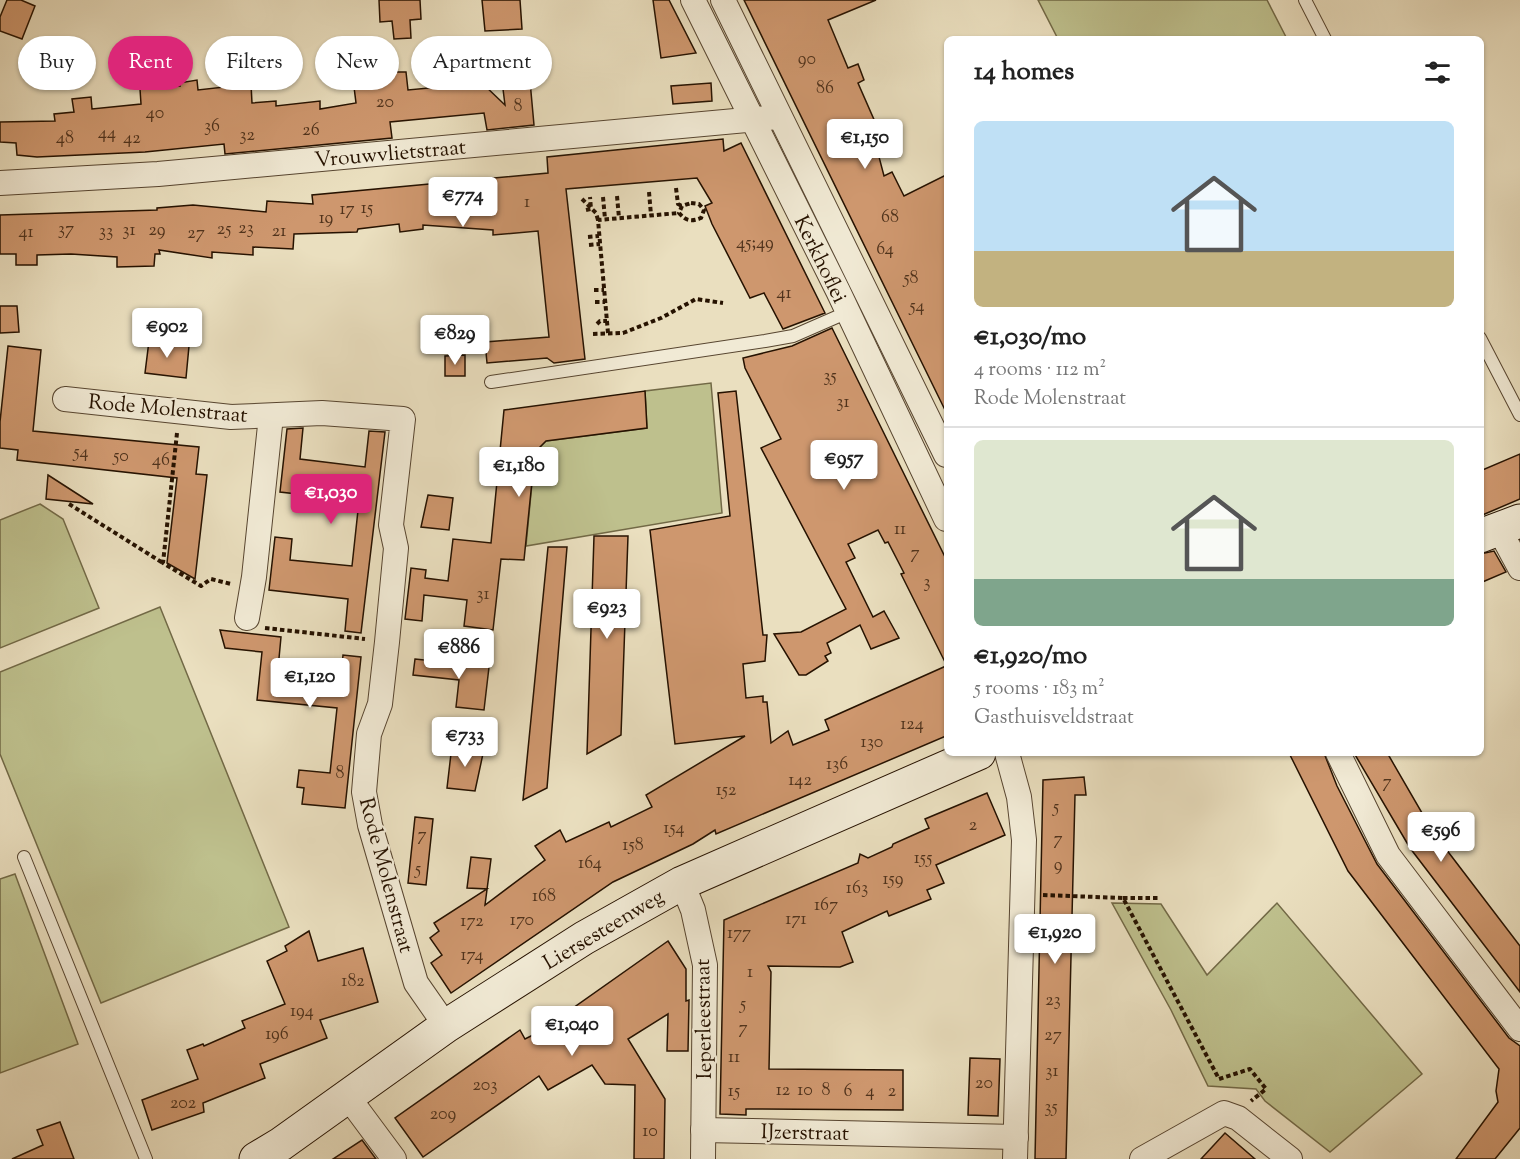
<!DOCTYPE html>
<html lang="en">
<head>
<meta charset="utf-8">
<style>
	body { margin:0; font-family:"Sorts Mill Goudy",serif; background:#f6f6f6; color:#222; height:100vh; display:flex; flex-direction:column; font-size:22px; white-space:nowrap }
	* { box-sizing:border-box; margin:0 }
	p { font-size:20px; color:#767676 }
	.icon { flex:none; width:33px; height:33px; fill:none; stroke:currentColor; stroke-width:2; stroke-linecap:round; stroke-linejoin:round }
	.map { position:relative; flex:1; overflow:hidden }
	.panel { position:absolute; left:944px; top:36px; width:540px; height:720px; display:flex; flex-direction:column; background:#fff; border-radius:9px; box-shadow:0 2px 4px #0004 }
	.panel>* { flex:none }
	.banner { position:absolute; left:18px; top:36px; width:570px; height:54px; display:flex; gap:12px }
	.price { position:absolute; translate:-50% -51px; padding:0 14px; border-radius:6px; background:#fff; color:#222; font-size:20px; line-height:39px; filter:drop-shadow(0 2px 3px #0008) }
	.price::after { content:''; position:absolute; left:50%; top:36px; width:18px; height:14px; margin-left:-9px; background:inherit; clip-path:polygon(0 0,100% 0,50% 100%) }
	.price.active { background:#db2777; color:#fff }
	ul { padding:0; list-style:none }
	li { display:grid; align-content:center; gap:12px; height:318px; padding:0 30px }
	li+li { border-top:2px solid #e0e0e0 }
	li span { display:grid; place-items:center; height:186px; border-radius:9px; color:#555 }
	li>.icon { margin-inline-start:auto }
	span .icon { width:108px; height:108px; fill:#fffc; stroke-width:1 }
	li b { font-size:26px }
	h2 { display:flex; justify-content:space-between; align-items:center; height:72px; padding:0 30px; font-size:26px }
	.pill { padding:0 21px; border-radius:27px; background:#fff; box-shadow:0 2px 4px #0004; font-size:21px; line-height:54px }
	.pill.active { background:#db2777; color:#fff }
	.map>svg:first-child { display:block }
	.green { fill:#bec08d; stroke:#726946; stroke-width:1.5 }
	.building { fill:#ce976e; stroke:#261200; stroke-width:1.5 }
	.lines { fill:none; stroke-linecap:round; stroke-linejoin:round }
	.lane-casing { stroke:#574530; stroke-width:14 }
	.street-casing { stroke:#574530; stroke-width:26 }
	.secondary-casing { stroke:#261200; stroke-width:35 }
	.path { stroke:#261200; stroke-width:4; stroke-dasharray:4.5 3; stroke-linecap:butt }
	.lane { stroke:#f1ead5; stroke-width:12 }
	.street { stroke:#f1ead5; stroke-width:24 }
	.secondary { stroke:#f1ead5; stroke-width:33 }
	.labels { text-anchor:middle; stroke-width:4.5; stroke-linejoin:round; paint-order:stroke }
	.number-label { font-size:18px; fill:#50331c }
	.street-label { font-size:21px; fill:#261200; stroke:#f1ead5 }
</style>
</head>
<body>
<div class="map">
<svg width="1520" height="1159" viewBox="0 0 1520 1159">
	<rect width="100%" height="100%" fill="#eadfbf"/>
	<filter id="stains"><feTurbulence type="fractalNoise" baseFrequency=".00333" numOctaves="4"/><feColorMatrix values="0 0 0 0 .2 0 0 0 0 .09 0 0 0 0 .02 0 0 0 .5 -.17"/></filter>
	<radialGradient id="worn" r=".72"><stop offset=".6" stop-color="#630" stop-opacity="0"/><stop offset="1" stop-color="#630" stop-opacity=".3"/></radialGradient>
	<g class="green">
		<path d="M 1038,0 L 1267,0 L 1287,39 L 1058,39 Z"/>
		<path d="M 711,383 L 722,513 L 526,546 L 535,452 L 546,441 L 647,428 L 645,391 Z"/>
		<path d="M 40,504 L 63,519 L 99,608 L 0,648 L 0,520 Z"/>
		<path d="M 160,607 L 289,927 L 101,1003 L 0,754 L 0,672 Z"/>
		<path d="M 15,874 L 78,1044 L 0,1073 L 0,879 Z"/>
		<path d="M 1112,903 L 1161,904 L 1207,975 L 1277,903 L 1422,1074 L 1330,1152 L 1265,1101 L 1256,1089 L 1208,1086 L 1171,1010 Z"/>
	</g>
	<g class="building">
		<path d="M 7,0 L 21,0 L 35,6 L 22,39 L 0,31 L 0,17 Z"/>
		<path d="M 379,0 L 420,0 L 421,19 L 410,20 L 411,38 L 394,39 L 392,21 L 380,22 Z"/>
		<path d="M 482,0 L 520,0 L 522,29 L 485,31 Z"/>
		<path d="M 653,0 L 669,0 L 696,53 L 661,58 Z"/>
		<path d="M 744,0 L 876,0 L 828,20 L 848,68 L 858,64 L 864,80 L 858,83 L 879,131 L 873,134 L 884,176 L 892,172 L 904,196 L 946,175 L 946,412 Z"/>
		<path d="M 529,70 L 534,125 L 487,130 L 484,113 L 390,122 L 392,138 L 225,154 L 224,144 L 145,152 L 37,157 L 17,155 L 16,143 L 0,142 L 0,122 L 55,121 L 54,114 L 74,112 L 72,99 L 91,97 L 92,109 L 141,104 L 140,89 L 180,86 L 179,83 L 197,80 L 198,90 L 251,84 L 252,103 L 276,101 L 276,106 L 320,101 L 320,109 L 356,103 L 354,87 L 370,85 L 369,77 L 381,75 L 383,72 L 406,72 L 408,90 L 482,83 L 505,105 L 501,73 Z"/>
		<path d="M 711,83 L 712,101 L 673,104 L 671,86 Z"/>
		<path d="M 723,139 L 724,151 L 741,143 L 825,313 L 783,329 L 764,293 L 750,298 L 712,224 L 705,206 L 712,203 L 697,178 L 566,189 L 585,359 L 554,363 L 547,358 L 487,363 L 485,342 L 549,337 L 538,231 L 493,235 L 493,230 L 423,225 L 423,229 L 400,232 L 399,224 L 358,229 L 357,232 L 294,234 L 293,249 L 253,247 L 253,255 L 212,252 L 212,258 L 159,250 L 160,254 L 155,254 L 154,266 L 117,267 L 117,257 L 71,254 L 37,255 L 37,265 L 16,265 L 16,254 L 0,254 L 0,215 L 157,210 L 157,208 L 193,205 L 266,212 L 267,201 L 313,204 L 312,195 L 548,173 L 547,157 Z"/>
		<path d="M 0,306 L 17,306 L 19,332 L 0,333 Z"/>
		<path d="M 832,328 L 946,559 L 946,664 L 901,574 L 904,573 L 888,542 L 885,543 L 878,530 L 848,544 L 855,558 L 846,562 L 873,617 L 884,611 L 899,638 L 871,649 L 860,625 L 827,643 L 831,653 L 825,656 L 828,661 L 806,675 L 799,675 L 774,634 L 801,632 L 846,609 L 761,448 L 781,439 L 745,368 L 743,358 L 792,346 Z"/>
		<path d="M 154,338 L 189,346 L 186,378 L 145,373 L 149,341 L 154,342 Z"/>
		<path d="M 8,346 L 41,350 L 33,431 L 199,447 L 196,474 L 207,475 L 195,579 L 167,563 L 177,478 L 17,460 L 18,450 L 0,448 L 0,422 Z"/>
		<path d="M 465,355 L 465,376 L 445,376 L 445,356 Z"/>
		<path d="M 645,391 L 647,428 L 546,441 L 535,452 L 524,560 L 501,559 L 493,630 L 464,626 L 467,600 L 424,595 L 422,621 L 405,619 L 411,568 L 426,570 L 425,578 L 448,581 L 453,539 L 491,543 L 504,410 Z"/>
		<path d="M 736,391 L 763,635 L 767,635 L 765,661 L 743,664 L 746,698 L 763,696 L 763,702 L 767,702 L 771,743 L 788,731 L 793,745 L 829,730 L 825,720 L 946,666 L 946,736 L 716,834 L 715,830 L 693,844 L 613,882 L 451,993 L 431,963 L 442,955 L 430,938 L 439,931 L 434,923 L 487,889 L 467,888 L 471,857 L 491,859 L 485,905 L 545,860 L 535,846 L 560,830 L 566,842 L 609,822 L 611,827 L 652,807 L 646,795 L 745,736 L 675,744 L 650,530 L 730,516 L 718,393 Z"/>
		<path d="M 303,428 L 300,459 L 365,467 L 369,431 L 385,432 L 361,633 L 345,631 L 348,599 L 269,590 L 275,537 L 292,539 L 290,560 L 352,566 L 359,501 L 280,492 L 287,429 Z"/>
		<path d="M 1520,454 L 1520,499 L 1480,516 L 1480,471 Z"/>
		<path d="M 48,475 L 93,504 L 46,499 Z"/>
		<path d="M 428,495 L 453,498 L 449,530 L 421,527 Z"/>
		<path d="M 594,536 L 628,536 L 621,735 L 587,754 Z"/>
		<path d="M 548,547 L 567,547 L 547,788 L 523,800 Z"/>
		<path d="M 1494,551 L 1506,572 L 1480,583 L 1480,554 Z"/>
		<path d="M 220,630 L 281,637 L 278,669 L 341,675 L 343,655 L 361,657 L 345,808 L 302,804 L 304,788 L 297,787 L 299,770 L 330,773 L 337,708 L 257,700 L 262,652 L 225,648 Z"/>
		<path d="M 415,659 L 489,667 L 484,710 L 456,707 L 459,680 L 413,675 Z"/>
		<path d="M 452,745 L 484,749 L 475,791 L 447,788 Z"/>
		<path d="M 1289,753 L 1324,753 L 1337,786 L 1377,864 L 1509,1038 L 1520,1046 L 1520,1128 L 1495,1159 L 1456,1159 L 1498,1102 L 1496,1091 L 1499,1069 L 1348,871 Z"/>
		<path d="M 1354,753 L 1394,753 L 1389,756 L 1433,832 L 1520,946 L 1520,992 L 1410,848 Z"/>
		<path d="M 1084,777 L 1086,795 L 1075,795 L 1066,1159 L 1035,1159 L 1043,780 Z"/>
		<path d="M 987,793 L 1005,835 L 936,865 L 944,883 L 927,890 L 931,899 L 889,916 L 887,911 L 842,932 L 853,962 L 840,967 L 768,966 L 771,972 L 769,1069 L 903,1070 L 903,1110 L 746,1109 L 746,1115 L 720,1114 L 724,920 L 858,863 L 860,854 L 868,858 L 892,847 L 893,844 L 929,828 L 925,819 Z"/>
		<path d="M 415,817 L 433,819 L 426,885 L 408,883 Z"/>
		<path d="M 309,931 L 318,961 L 363,948 L 378,1002 L 320,1020 L 327,1038 L 260,1064 L 265,1078 L 203,1103 L 204,1112 L 152,1130 L 142,1100 L 198,1079 L 187,1050 L 203,1044 L 204,1046 L 245,1028 L 242,1021 L 285,1004 L 267,961 L 287,951 L 285,946 Z"/>
		<path d="M 668,941 L 686,969 L 686,1001 L 689,1000 L 688,1051 L 667,1051 L 668,1014 L 628,1039 L 665,1099 L 664,1159 L 634,1159 L 635,1085 L 605,1084 L 592,1065 L 548,1090 L 539,1076 L 423,1157 L 395,1118 L 520,1030 L 525,1039 L 539,1032 Z"/>
		<path d="M 970,1058 L 1000,1059 L 998,1116 L 968,1115 Z"/>
		<path d="M 60,1122 L 74,1159 L 12,1159 L 43,1145 L 37,1130 Z"/>
		<path d="M 1225,1133 L 1255,1159 L 1201,1159 Z"/>
		<path d="M 362,1140 L 376,1159 L 333,1159 Z"/>
	</g>
	<g class="lines">
		<g class="lane-casing">
			<g id="lane">
				<path d="M 1305,0 L 1325,39"/>
				<path d="M 1480,338 L 1520,415"/>
				<path d="M 491,382 L 765,341 L 793,336 L 848,312"/>
				<path d="M 24,857 L 146,1159"/>
			</g>
		</g>
		<g class="street-casing">
			<g id="street">
				<path d="M 693,0 L 838,291 L 946,519"/>
				<path d="M 723,0 L 946,455"/>
				<path d="M 0,183 L 158,174 L 779,117"/>
				<path d="M 65,399 L 231,417 L 322,413 L 403,419 L 391,525 L 396,548 L 387,642 L 380,704 L 369,734 L 364,792 L 370,825 L 416,983 L 446,1026"/>
				<path d="M 1499,529 L 1520,568"/>
				<path d="M 247,618 L 254,577 L 271,416"/>
				<path d="M 1007,753 L 1019,797 L 1024,840 L 1015,1159"/>
				<path d="M 1338,753 L 1388,855 L 1520,1029"/>
				<path d="M 682,883 L 693,910 L 705,965 L 703,1159"/>
				<path d="M 348,1097 L 394,1159"/>
				<path d="M 703,1130 L 1016,1137"/>
				<path d="M 1142,1159 L 1224,1113 L 1238,1118 L 1290,1159"/>
			</g>
		</g>
		<g class="secondary-casing">
			<g id="secondary">
				<path d="M 1480,536 L 1520,521"/>
				<path d="M 256,1159 L 281,1144 L 446,1026 L 584,938 L 682,883 L 979,753"/>
			</g>
		</g>
		<g class="path">
			<path d="M 676,188 L 678,204 L 682,206"/>
			<path d="M 649,192 L 651,215"/>
			<path d="M 617,196 L 619,218"/>
			<path d="M 603,197 L 605,219"/>
			<path d="M 582,199 L 596,213 L 598,220"/>
			<path d="M 691,203 L 699,204 L 704,210 L 701,218 C 691,222 686,221 679,213 L 682,206 Z"/>
			<path d="M 586,210 L 591,209 L 590,197"/>
			<path d="M 588,237 L 599,236"/>
			<path d="M 589,245 L 600,244"/>
			<path d="M 594,290 L 604,290"/>
			<path d="M 595,302 L 605,302"/>
			<path d="M 597,324 L 600,321 L 607,321"/>
			<path d="M 608,333 L 598,220 L 679,213"/>
			<path d="M 593,334 L 623,333 L 661,318 L 696,299 L 723,303"/>
			<path d="M 177,433 L 163,563 L 201,586 L 211,579 L 231,584"/>
			<path d="M 69,504 L 163,563"/>
			<path d="M 265,628 L 365,639"/>
			<path d="M 1043,895 L 1123,898 L 1219,1079 L 1250,1069 L 1266,1089 L 1251,1101"/>
			<path d="M 1123,898 L 1159,898"/>
		</g>
		<use href="#lane" class="lane"/>
		<use href="#street" class="street"/>
		<use href="#secondary" class="secondary"/>
	</g>
	<g class="labels">
		<g class="number-label">
			<text x="807" y="64">90</text>
			<text x="825" y="93">86</text>
			<text x="385" y="107">20</text>
			<text x="518" y="111">8</text>
			<text x="155" y="118">40</text>
			<text x="212" y="131">36</text>
			<text x="311" y="135">26</text>
			<text x="107" y="138">44</text>
			<text x="247" y="140">32</text>
			<text x="65" y="143">48</text>
			<text x="132" y="143">42</text>
			<text x="527" y="207">1</text>
			<text x="367" y="213">15</text>
			<text x="347" y="214">17</text>
			<text x="890" y="222">68</text>
			<text x="326" y="223">19</text>
			<text x="246" y="233">23</text>
			<text x="66" y="234">37</text>
			<text x="224" y="234">25</text>
			<text x="129" y="235">31</text>
			<text x="157" y="235">29</text>
			<text x="106" y="236">33</text>
			<text x="279" y="236">21</text>
			<text x="26" y="237">41</text>
			<text x="196" y="238">27</text>
			<text x="755" y="248">45;49</text>
			<text x="885" y="254">64</text>
			<text x="911" y="283">58</text>
			<text x="784" y="298">41</text>
			<text x="917" y="311">54</text>
			<text x="830" y="381">35</text>
			<text x="843" y="407">31</text>
			<text x="81" y="457">54</text>
			<text x="121" y="461">50</text>
			<text x="161" y="465">46</text>
			<text x="900" y="534">11</text>
			<text x="915" y="558">7</text>
			<text x="927" y="587">3</text>
			<text x="483" y="599">31</text>
			<text x="912" y="729">124</text>
			<text x="872" y="747">130</text>
			<text x="837" y="769">136</text>
			<text x="340" y="778">8</text>
			<text x="800" y="785">142</text>
			<text x="1387" y="787">7</text>
			<text x="726" y="795">152</text>
			<text x="1056" y="812">5</text>
			<text x="973" y="830">2</text>
			<text x="674" y="833">154</text>
			<text x="422" y="840">7</text>
			<text x="1058" y="844">7</text>
			<text x="633" y="850">158</text>
			<text x="923" y="863">155</text>
			<text x="590" y="868">164</text>
			<text x="1058" y="870">9</text>
			<text x="418" y="874">5</text>
			<text x="893" y="884">159</text>
			<text x="857" y="893">163</text>
			<text x="544" y="901">168</text>
			<text x="826" y="910">167</text>
			<text x="796" y="924">171</text>
			<text x="522" y="925">170</text>
			<text x="472" y="926">172</text>
			<text x="739" y="938">177</text>
			<text x="472" y="960">174</text>
			<text x="750" y="977">1</text>
			<text x="353" y="986">182</text>
			<text x="1053" y="1005">23</text>
			<text x="743" y="1009">5</text>
			<text x="302" y="1016">194</text>
			<text x="743" y="1033">7</text>
			<text x="277" y="1039">196</text>
			<text x="1053" y="1040">27</text>
			<text x="734" y="1062">11</text>
			<text x="1052" y="1076">31</text>
			<text x="984" y="1088">20</text>
			<text x="485" y="1090">203</text>
			<text x="783" y="1095">12</text>
			<text x="805" y="1095">10</text>
			<text x="826" y="1095">8</text>
			<text x="734" y="1096">15</text>
			<text x="848" y="1096">6</text>
			<text x="870" y="1096">4</text>
			<text x="892" y="1096">2</text>
			<text x="183" y="1108">202</text>
			<text x="1051" y="1112">35</text>
			<text x="443" y="1119">209</text>
			<text x="650" y="1136">10</text>
		</g>
		<g class="street-label">
			<text transform="translate(390 153) rotate(-5)" y="7">Vrouwvlietstraat</text>
			<text transform="translate(821 259) rotate(64)" y="7">Kerkhoflei</text>
			<text transform="translate(168 408) rotate(5)" y="7">Rode Molenstraat</text>
			<text transform="translate(387 875) rotate(75)" y="7">Rode Molenstraat</text>
			<text transform="translate(603 929) rotate(-31)" y="7">Liersesteenweg</text>
			<text transform="translate(703 1019) rotate(-91)" y="7">Ieperleestraat</text>
			<text transform="translate(805 1132) rotate(1)" y="7">IJzerstraat</text>
		</g>
	</g>
	<rect width="100%" height="100%" filter="url(#stains)"/>
	<rect width="100%" height="100%" fill="url(#worn)"/>
</svg>
<b class="price" style="left:865px;top:170px">€1,150</b>
<b class="price" style="left:463px;top:228px">€774</b>
<b class="price" style="left:167px;top:359px">€902</b>
<b class="price" style="left:455px;top:366px">€829</b>
<b class="price" style="left:844px;top:491px">€957</b>
<b class="price" style="left:519px;top:498px">€1,180</b>
<b class="price active" style="left:331px;top:525px">€1,030</b>
<b class="price" style="left:607px;top:640px">€923</b>
<b class="price" style="left:459px;top:680px">€886</b>
<b class="price" style="left:310px;top:709px">€1,120</b>
<b class="price" style="left:465px;top:768px">€733</b>
<b class="price" style="left:1441px;top:863px">€596</b>
<b class="price" style="left:1055px;top:965px">€1,920</b>
<b class="price" style="left:572px;top:1057px">€1,040</b>
<div class="banner">
<a class="pill">Buy</a>
<a class="pill active">Rent</a>
<a class="pill">Filters</a>
<a class="pill">New</a>
<a class="pill">Apartment</a>
</div>
<section class="panel">
<h2>14 homes<svg class="icon" aria-label="filters" viewBox="0 0 24 24"><path d="M4 7h16M4 17h16"/><circle cx="9" cy="7" r="2"/><circle cx="15" cy="17" r="2"/></svg></h2>
<ul>
<li><span style="background:linear-gradient(#bfe0f5 70%,#c2b280 0)"><svg class="icon" aria-label="home" viewBox="0 0 24 24"><path d="M3 11l9-7 9 7M6 9v11h12V9"/></svg></span><div><b>€1,030/mo</b><p>4 rooms · 112 m²</p><p>Rode Molenstraat</p></div></li>
<li><span style="background:linear-gradient(#dfe7d0 75%,#7fa58c 0)"><svg class="icon" aria-label="home" viewBox="0 0 24 24"><path d="M3 11l9-7 9 7M6 9v11h12V9"/></svg></span><div><b>€1,920/mo</b><p>5 rooms · 183 m²</p><p>Gasthuisveldstraat</p></div></li>
</ul>
</section>
</div>
</body>
</html>
